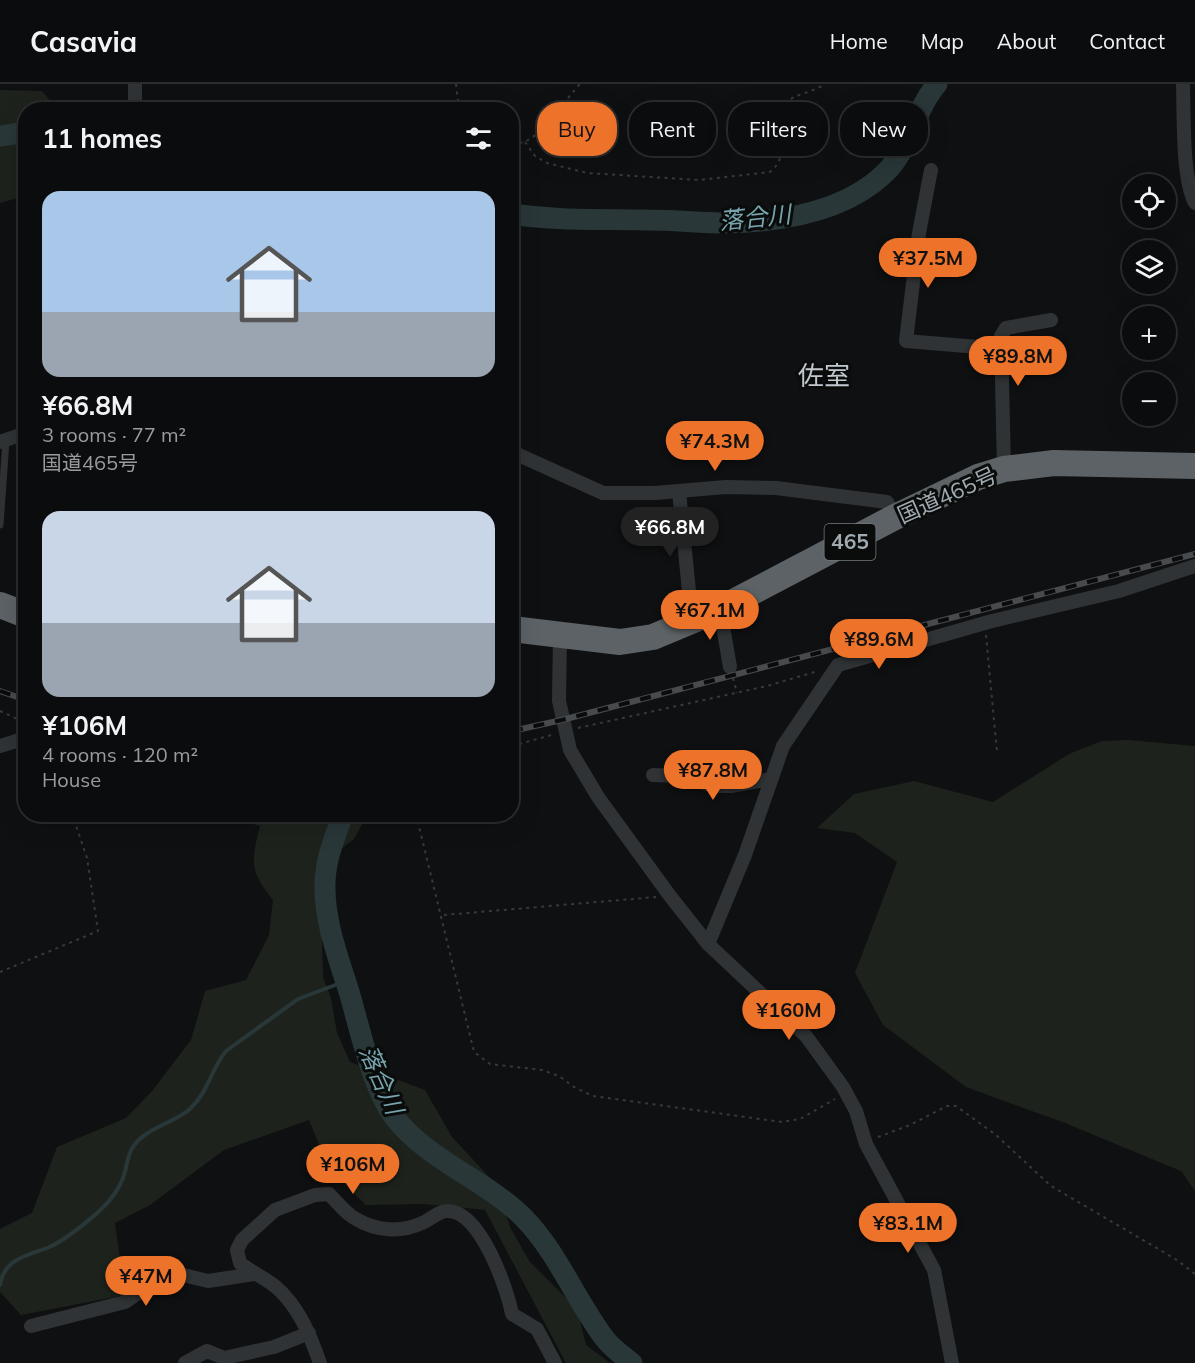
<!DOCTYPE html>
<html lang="en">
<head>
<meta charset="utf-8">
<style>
	body { margin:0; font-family:Mulish,"Noto Sans JP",sans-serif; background:#191a1b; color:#f1f3f6; height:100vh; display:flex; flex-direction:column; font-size:22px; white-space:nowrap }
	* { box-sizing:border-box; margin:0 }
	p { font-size:20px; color:#9a9b9d }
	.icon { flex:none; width:33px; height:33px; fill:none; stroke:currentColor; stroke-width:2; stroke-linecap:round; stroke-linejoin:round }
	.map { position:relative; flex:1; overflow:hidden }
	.details { position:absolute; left:18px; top:18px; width:501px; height:720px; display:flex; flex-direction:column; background:#0b0c0d; border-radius:24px; box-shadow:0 6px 24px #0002,0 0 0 2px #2b2c2e }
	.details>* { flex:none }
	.hud { position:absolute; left:537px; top:18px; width:567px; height:54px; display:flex; gap:12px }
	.tools { position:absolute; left:1122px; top:90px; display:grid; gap:12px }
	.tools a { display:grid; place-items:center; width:54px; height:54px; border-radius:50%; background:#0b0c0d; box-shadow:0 6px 24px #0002,0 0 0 2px #2b2c2e; font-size:30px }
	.price { position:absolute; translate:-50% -51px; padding:0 14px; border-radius:21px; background:#ed722a; color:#111; font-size:20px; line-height:39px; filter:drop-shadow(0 2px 3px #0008) }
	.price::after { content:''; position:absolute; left:50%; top:36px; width:18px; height:14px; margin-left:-9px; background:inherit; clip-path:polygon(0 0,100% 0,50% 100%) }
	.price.on { background:#222; color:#fff }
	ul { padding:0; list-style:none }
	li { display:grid; align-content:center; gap:12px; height:318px; padding:0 24px }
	li span { display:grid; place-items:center; height:186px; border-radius:18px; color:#555 }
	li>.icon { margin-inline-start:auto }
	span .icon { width:108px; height:108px; fill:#fffc; stroke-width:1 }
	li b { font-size:26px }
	h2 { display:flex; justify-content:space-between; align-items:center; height:72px; padding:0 24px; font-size:26px }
	.pill { padding:0 21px; border-radius:24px; background:#0b0c0d; box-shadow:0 6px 24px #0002,0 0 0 2px #2b2c2e; font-size:21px; line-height:54px }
	.pill.on { background:#ed722a; color:#111 }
	header { display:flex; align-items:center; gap:36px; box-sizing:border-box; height:84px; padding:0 30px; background:#0b0c0d; border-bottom:2px solid #2b2c2e }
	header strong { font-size:28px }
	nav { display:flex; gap:33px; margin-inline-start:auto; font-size:21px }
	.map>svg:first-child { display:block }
	.green { fill:#1d231c }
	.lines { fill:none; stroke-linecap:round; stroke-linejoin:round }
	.stream { stroke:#293739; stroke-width:4 }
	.river { stroke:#293739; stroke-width:21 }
	.path { stroke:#363a3c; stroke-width:2; stroke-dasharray:3 4.5; stroke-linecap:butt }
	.lane { stroke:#303335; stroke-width:7 }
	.street { stroke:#303335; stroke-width:14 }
	.highway { stroke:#5c6266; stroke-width:26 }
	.rail-casing { stroke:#474b4e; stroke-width:6 }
	.rail { stroke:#0a0b0b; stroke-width:4; stroke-dasharray:11; stroke-linecap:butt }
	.labels { text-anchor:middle; stroke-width:6; stroke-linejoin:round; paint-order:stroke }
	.shield { fill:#0a0b0b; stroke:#737b7f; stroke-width:1.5 }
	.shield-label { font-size:21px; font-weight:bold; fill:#a0abb1 }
	.street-label { font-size:22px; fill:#a0abb1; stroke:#0a0b0b }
	.water-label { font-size:24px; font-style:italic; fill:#77a4ad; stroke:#0a0b0b }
	.quarter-label { font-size:26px; fill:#c1c8cd; stroke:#0a0b0b }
</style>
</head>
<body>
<header>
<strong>Casavia</strong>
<nav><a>Home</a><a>Map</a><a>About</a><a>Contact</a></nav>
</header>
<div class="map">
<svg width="1195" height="1279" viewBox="0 0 1195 1279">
	<rect width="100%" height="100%" fill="#0f1011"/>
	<g class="green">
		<path d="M 0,6 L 42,7 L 57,25 L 26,26 L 25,112 L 0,119 Z"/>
		<path d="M 1128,656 L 1195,662 L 1195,1107 L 1181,1087 L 1065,1039 L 966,1003 L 883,941 L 855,889 L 897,778 L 855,749 L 817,744 L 854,710 L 914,697 L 993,718 L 1069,670 L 1102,657 Z"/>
		<path d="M 227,731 L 367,731 L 354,755 L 315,785 L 321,825 L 323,893 L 331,914 L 337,949 L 350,978 L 425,1006 L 452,1053 L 494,1098 L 511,1145 L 530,1178 L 577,1225 L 586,1261 L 610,1279 L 566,1279 L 485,1126 L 424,1120 L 366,1121 L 329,1085 L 309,1036 L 224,1066 L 150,1121 L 115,1139 L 125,1211 L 21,1231 L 0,1208 L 0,1145 L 32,1129 L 57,1063 L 126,1034 L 152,1007 L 191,956 L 205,907 L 246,896 L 269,851 L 273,816 C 249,786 251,778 260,742 L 227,732 Z"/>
	</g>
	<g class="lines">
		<path class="stream" d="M 0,1201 C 4,1175 26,1172 47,1164 C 55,1161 64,1155 71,1150 C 91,1135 114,1118 123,1094 C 127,1084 127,1071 133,1063 C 145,1044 174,1039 190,1025 C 209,1007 211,985 226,967 L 298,915 L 346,897"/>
		<g class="river">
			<path d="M 0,52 L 26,48"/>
			<path d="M 512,130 C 557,137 603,135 648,136 C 674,136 700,139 726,139 C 780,138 844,128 884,90 C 910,66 914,27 937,0"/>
			<path d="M 343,730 C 335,753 325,776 325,800 C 324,838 339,875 350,911 C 360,946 373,1006 395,1034 C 429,1077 486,1096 524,1134 C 558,1169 576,1217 605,1255 C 612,1264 623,1272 632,1279"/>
		</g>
		<g class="path">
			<path d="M 456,0 L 459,26"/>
			<path d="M 525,58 L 535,72 L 547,79 L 587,89 L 699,96 L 770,88 C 796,66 767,46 783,22 C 792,9 812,10 824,0"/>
			<path d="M 512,60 L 525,58 L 537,50 L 580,0"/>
			<path d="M 986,551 L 997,668"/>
			<path d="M 733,594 L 737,609"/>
			<path d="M 0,627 L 26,639"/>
			<path d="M 578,644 L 767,602 L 818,587"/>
			<path d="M 512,662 L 555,650"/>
			<path d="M 416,730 L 474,968 L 490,980 L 542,986 L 559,992 L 574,1003 L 593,1012 L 782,1038 L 800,1035 L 835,1015"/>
			<path d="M 444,831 L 656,813"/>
			<path d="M 0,888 L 98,847 L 87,774 L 72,730"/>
			<path d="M 878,1053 L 910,1041 L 947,1022 L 956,1022 L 996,1051 L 1051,1102 L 1177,1176 L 1195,1190"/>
		</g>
		<path class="lane" d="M 0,441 L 6,357"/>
		<g class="street">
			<path d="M 1183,0 C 1184,30 1182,95 1195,119"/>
			<path d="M 135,26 L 135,0"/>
			<path d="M 931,86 L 919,149 L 906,257 L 1002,265"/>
			<path d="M 0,358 L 26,349"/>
			<path d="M 512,368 L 603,409 L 655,409 L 726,403 L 776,404 L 887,418 L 895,433"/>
			<path d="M 1004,385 L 1001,252 L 1006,244 L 1051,236"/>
			<path d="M 679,407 L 692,537"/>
			<path d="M 720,525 L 730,583"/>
			<path d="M 560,550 L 559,617 L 570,666 L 598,713 L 670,812 L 708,860 L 806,952 L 843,1003 L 856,1027 L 866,1060 L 934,1186 L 952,1279"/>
			<path d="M 0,662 L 26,654"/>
			<path d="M 653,691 L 678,692 L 715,702 L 731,702 L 771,695"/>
			<path d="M 708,860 L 745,771 L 783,662 L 838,581 L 992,537 L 1119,507 L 1195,482"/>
			<path d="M 31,1242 L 125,1218 L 162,1193 L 179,1190 L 208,1197 L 254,1190"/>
			<path d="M 185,1279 L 207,1267 L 224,1274 L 274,1263 L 309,1249"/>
			<path d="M 320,1279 C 310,1251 299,1223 276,1203 C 265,1194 251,1188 240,1179 L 237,1166 L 242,1156 L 275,1126 L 315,1111 L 329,1110 C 337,1118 346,1130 356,1135 C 376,1147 401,1149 422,1139 C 430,1136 438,1127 447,1127 C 480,1126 507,1204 512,1230 L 537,1245 L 555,1279"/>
		</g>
		<g class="highway">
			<path d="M 0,521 L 26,531"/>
			<path d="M 512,545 L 620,558 L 653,553 L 720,525 L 895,433 L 978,393 L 1004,385 L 1054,379 L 1195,382"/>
		</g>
		<g class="rail-casing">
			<g id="rail">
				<path d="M 0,607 L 26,616"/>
				<path d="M 512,647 L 562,636 L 1195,470"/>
			</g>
		</g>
		<use href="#rail" class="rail"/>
	</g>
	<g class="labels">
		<rect class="shield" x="824.5" y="440" width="51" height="36" rx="4.5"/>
		<g class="shield-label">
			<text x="850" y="465">465</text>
		</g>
		<g class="street-label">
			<text transform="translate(947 411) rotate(-24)" y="8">国道465号</text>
		</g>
		<g class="water-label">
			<text transform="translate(755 134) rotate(-6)" y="8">落合川</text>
			<text transform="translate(381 996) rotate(66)" y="8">落合川</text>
		</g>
		<g class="quarter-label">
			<text x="824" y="301">佐室</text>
		</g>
	</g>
</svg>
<div class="tools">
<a><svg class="icon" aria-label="locate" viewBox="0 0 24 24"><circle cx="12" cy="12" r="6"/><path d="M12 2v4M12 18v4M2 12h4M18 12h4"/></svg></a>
<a><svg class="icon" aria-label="layers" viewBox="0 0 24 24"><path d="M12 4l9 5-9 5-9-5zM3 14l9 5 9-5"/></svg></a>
<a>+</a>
<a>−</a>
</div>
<b class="price" style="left:928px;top:205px">¥37.5M</b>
<b class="price" style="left:1018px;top:303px">¥89.8M</b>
<b class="price" style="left:715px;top:388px">¥74.3M</b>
<b class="price on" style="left:670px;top:474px">¥66.8M</b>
<b class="price" style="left:710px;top:557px">¥67.1M</b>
<b class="price" style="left:879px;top:586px">¥89.6M</b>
<b class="price" style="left:713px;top:717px">¥87.8M</b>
<b class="price" style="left:789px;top:957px">¥160M</b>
<b class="price" style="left:353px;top:1111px">¥106M</b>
<b class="price" style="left:908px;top:1170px">¥83.1M</b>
<b class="price" style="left:146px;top:1223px">¥47M</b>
<div class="hud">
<a class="pill on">Buy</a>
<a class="pill">Rent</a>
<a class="pill">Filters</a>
<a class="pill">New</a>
</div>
<section class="details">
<h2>11 homes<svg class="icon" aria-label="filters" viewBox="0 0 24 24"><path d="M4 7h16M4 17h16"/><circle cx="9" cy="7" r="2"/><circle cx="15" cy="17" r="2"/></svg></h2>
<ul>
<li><span style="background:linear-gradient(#a9c7e8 65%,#9aa5b1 0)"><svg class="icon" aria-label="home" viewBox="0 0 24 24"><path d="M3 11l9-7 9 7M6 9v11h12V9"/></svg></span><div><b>¥66.8M</b><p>3 rooms · 77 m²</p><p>国道465号</p></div></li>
<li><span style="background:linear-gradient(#c9d6e8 60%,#9aa5b1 0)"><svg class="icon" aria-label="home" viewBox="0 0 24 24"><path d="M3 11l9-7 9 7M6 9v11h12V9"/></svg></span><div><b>¥106M</b><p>4 rooms · 120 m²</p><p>House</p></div></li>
</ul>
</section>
</div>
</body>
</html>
